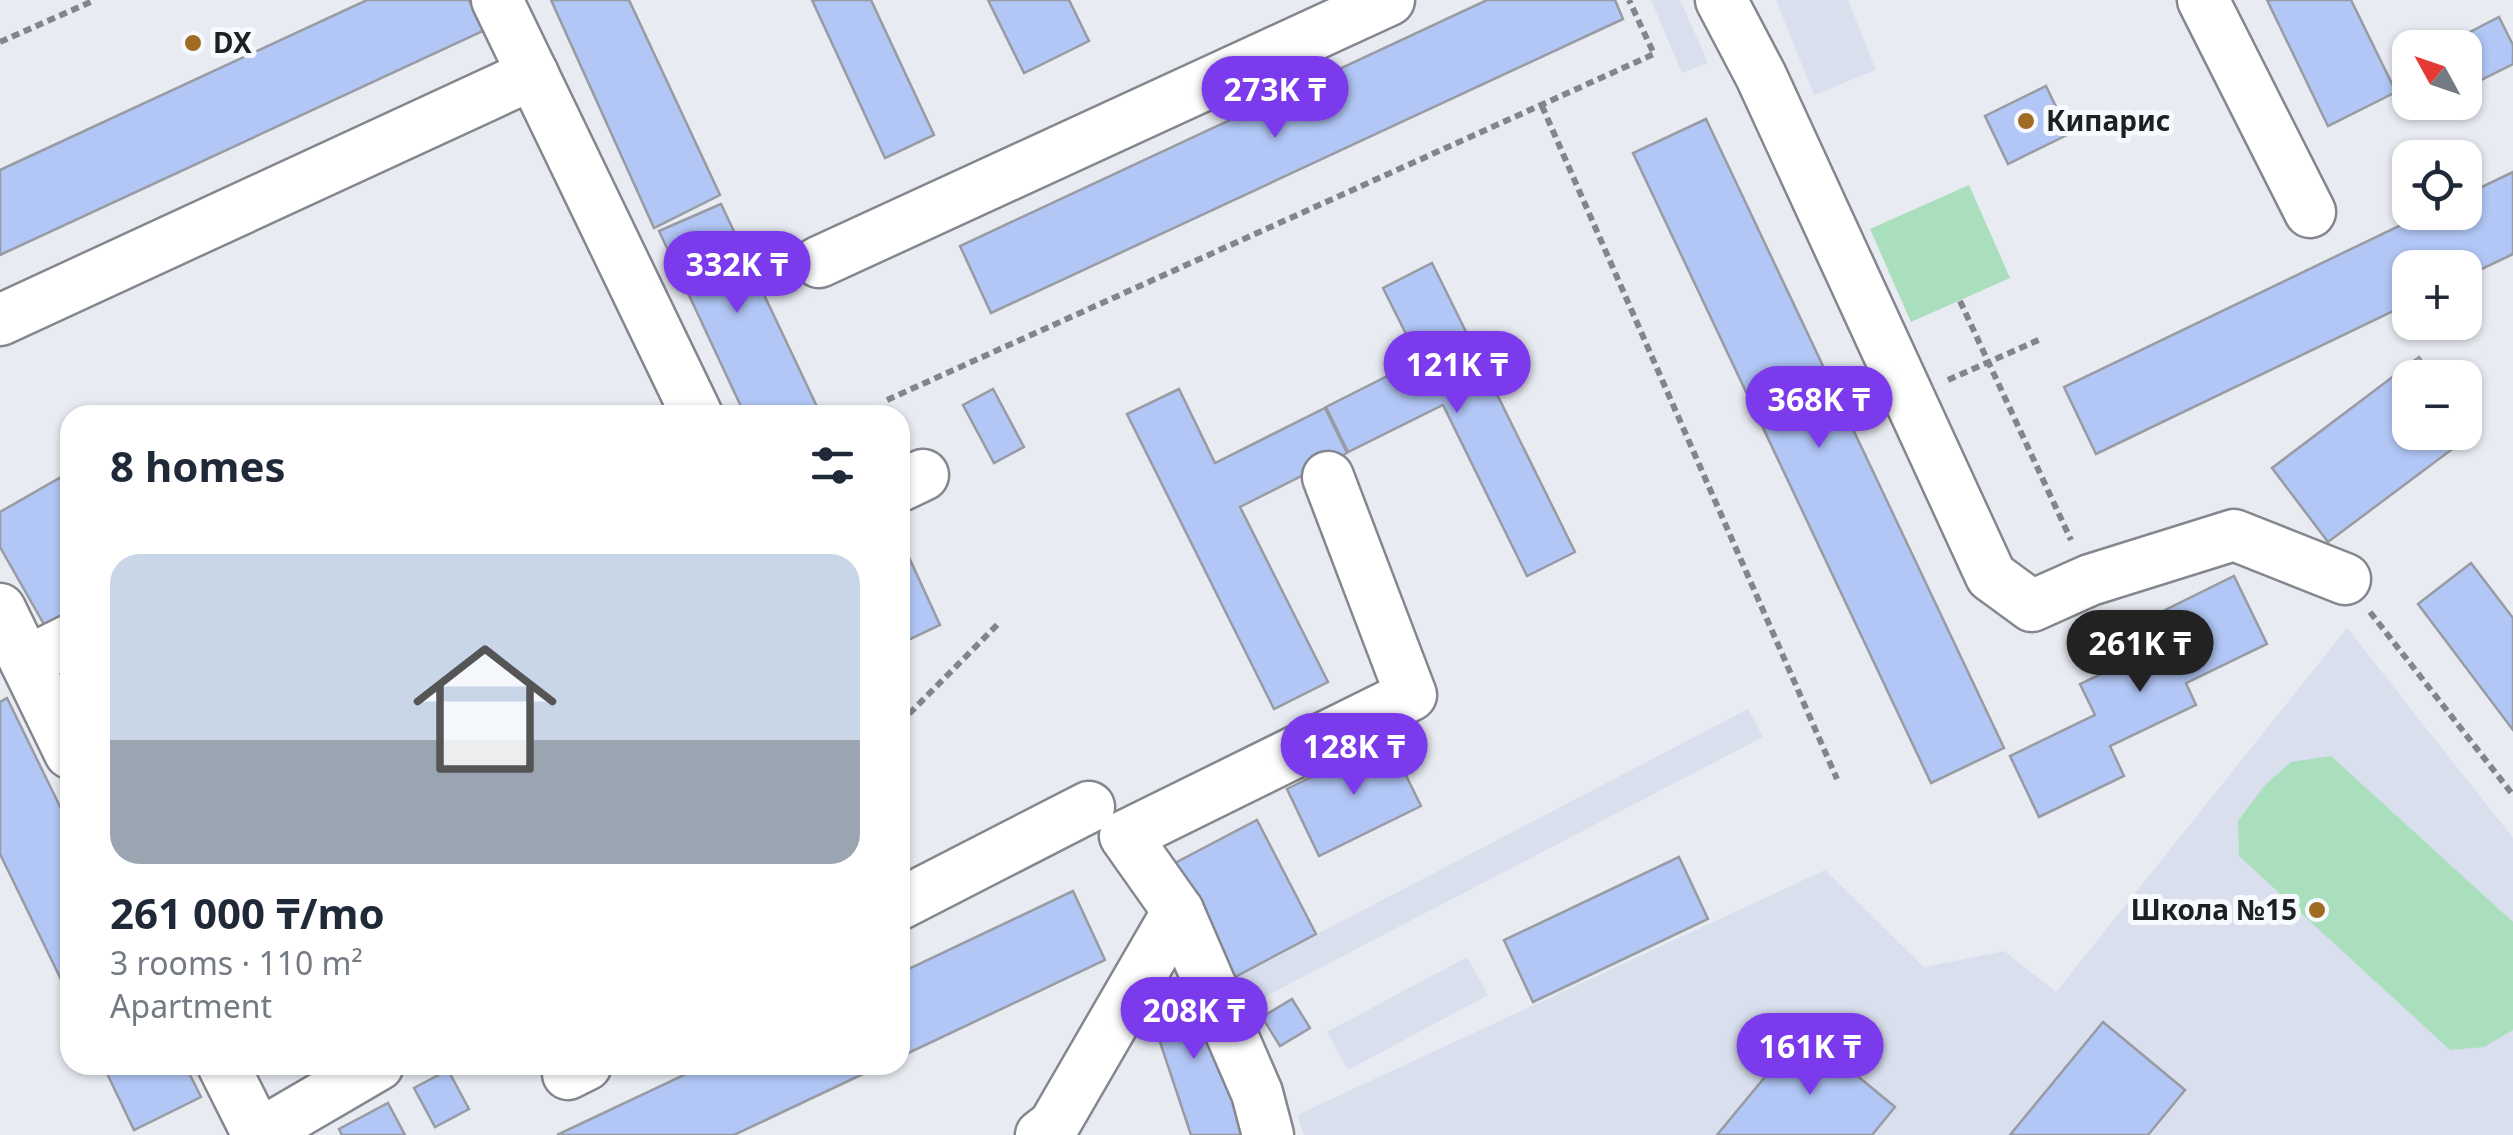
<!DOCTYPE html>
<html lang="en">
<head>
<meta charset="utf-8">
<style>
	body { margin:0; font-family:"Noto Sans",sans-serif; background:#f2f2f3; color:#1f2937; height:100vh; display:flex; flex-direction:column; font-size:38px; white-space:nowrap }
	* { box-sizing:border-box; margin:0 }
	p { font-size:32px; color:#747a83 }
	.icon { flex:none; width:55px; height:55px; fill:none; stroke:currentColor; stroke-width:2; stroke-linecap:round; stroke-linejoin:round }
	.map { position:relative; flex:1; overflow:hidden }
	.drawer { position:absolute; left:60px; top:405px; width:850px; height:670px; display:flex; flex-direction:column; background:#fff; border-radius:30px; box-shadow:0 2px 8px #0004 }
	.drawer>* { flex:none }
	.needle { width:65px; rotate:310deg }
	.controls { position:absolute; left:2392px; top:30px; display:grid; gap:20px }
	.controls a { display:grid; place-items:center; width:90px; height:90px; border-radius:20px; background:#fff; box-shadow:0 2px 8px #0004; font-size:50px }
	.price { position:absolute; translate:-50% -85px; padding:0 22px; border-radius:35px; background:#7c3aed; color:#fff; font-size:32px; line-height:65px; filter:drop-shadow(0 2px 5px #0008) }
	.price::after { content:''; position:absolute; left:50%; top:60px; width:30px; height:22px; margin-left:-15px; background:inherit; clip-path:polygon(0 0,100% 0,50% 100%) }
	.price.selected { background:#222; color:#fff }
	ul { padding:0; list-style:none }
	li { display:grid; align-content:center; gap:20px; height:530px; padding:0 50px }
	li+li { border-top:2px solid #e0e1e3 }
	li span { display:grid; place-items:center; height:310px; border-radius:30px; color:#555 }
	li>.icon { margin-inline-start:auto }
	span .icon { width:180px; height:180px; fill:#fffc; stroke-width:1 }
	li b { font-size:42px }
	h2 { display:flex; justify-content:space-between; align-items:center; height:120px; padding:0 50px; font-size:42px }
	.map>svg:first-child { display:block }
	.built { fill:#d9dfed }
	.green { fill:#aadfbd }
	.building { fill:#b2c7f6; stroke:#989ba2; stroke-width:2.5 }
	.lines { fill:none; stroke-linecap:round; stroke-linejoin:round }
	.minor-casing { stroke:#84878d; stroke-width:55 }
	.path { stroke:#83858a; stroke-width:6; stroke-dasharray:8 5; stroke-linecap:butt }
	.minor { stroke:#fff; stroke-width:50 }
	.poi-dot { fill:#a06c23; stroke:#f6f9fe; stroke-width:4 }
	.labels { text-anchor:middle; stroke-width:10; stroke-linejoin:round; paint-order:stroke }
	.poi-label { font-size:28px; font-weight:bold; fill:#1e1f22; stroke:#f6f9fe; text-anchor:start }
</style>
</head>
<body>
<div class="map">
<svg width="2513" height="1135" viewBox="0 0 2513 1135">
	<rect width="100%" height="100%" fill="#e8ebf2"/>
	<g class="built">
		<path d="M 1651,0 L 1680,0 L 1708,63 L 1682,73 Z"/>
		<path d="M 1776,0 L 1848,0 L 1876,70 L 1814,95 Z"/>
		<path d="M 2347,628 L 2513,838 L 2513,1135 L 1304,1135 L 1297,1115 L 1825,870 L 1924,967 L 2004,951 L 2056,992 Z"/>
		<path d="M 1748,709 L 1763,737 L 1249,1005 L 1235,977 Z"/>
		<path d="M 1467,957 L 1488,995 L 1348,1070 L 1327,1032 Z"/>
	</g>
	<g class="green">
		<path d="M 1969,185 L 2010,278 L 1911,322 L 1870,229 Z"/>
		<path d="M 2331,756 L 2513,922 L 2513,1030 L 2484,1047 L 2450,1050 L 2239,856 L 2238,821 L 2265,785 L 2291,762 Z"/>
	</g>
	<g class="building">
		<path d="M 367,0 L 469,0 L 483,31 L 0,255 L 0,170 Z"/>
		<path d="M 551,0 L 629,0 L 720,195 L 654,228 Z"/>
		<path d="M 812,0 L 871,0 L 934,135 L 885,158 Z"/>
		<path d="M 988,0 L 1069,0 L 1089,41 L 1024,73 Z"/>
		<path d="M 1487,0 L 1615,0 L 1623,19 L 991,313 L 960,246 Z"/>
		<path d="M 2267,0 L 2351,0 L 2396,92 L 2328,126 Z"/>
		<path d="M 2499,17 L 2513,45 L 2513,64 L 2465,88 L 2465,48 L 2439,48 Z"/>
		<path d="M 2046,86 L 2069,134 L 2008,164 L 1985,116 Z"/>
		<path d="M 1706,119 L 2004,748 L 1931,783 L 1633,153 Z"/>
		<path d="M 2513,172 L 2513,254 L 2465,277 L 2465,268 L 2410,268 L 2410,303 L 2096,454 L 2064,387 L 2428,212 L 2465,212 L 2465,195 Z"/>
		<path d="M 721,204 L 821,415 L 745,415 L 659,231 Z"/>
		<path d="M 1432,263 L 1575,552 L 1527,576 L 1443,405 L 1348,452 L 1326,407 L 1419,360 L 1383,288 Z"/>
		<path d="M 2419,357 L 2434,378 L 2410,378 L 2410,432 L 2465,432 L 2465,419 L 2475,432 L 2328,542 L 2272,468 Z"/>
		<path d="M 993,389 L 1024,447 L 994,463 L 963,405 Z"/>
		<path d="M 1179,389 L 1215,463 L 1325,408 L 1347,453 L 1240,507 L 1328,682 L 1274,709 L 1127,414 Z"/>
		<path d="M 70,472 L 70,612 L 45,626 L 0,547 L 0,512 Z"/>
		<path d="M 907,553 L 940,625 L 900,644 L 900,557 Z"/>
		<path d="M 2471,563 L 2513,618 L 2513,730 L 2418,604 Z"/>
		<path d="M 2234,576 L 2267,644 L 2186,683 L 2196,705 L 2110,746 L 2124,776 L 2039,817 L 2010,756 L 2095,715 L 2080,684 L 2162,645 L 2149,618 Z"/>
		<path d="M 7,698 L 70,827 L 70,998 L 0,854 L 0,702 Z"/>
		<path d="M 1388,739 L 1421,806 L 1319,856 L 1287,789 Z"/>
		<path d="M 1257,820 L 1316,934 L 1235,977 L 1175,863 Z"/>
		<path d="M 1679,857 L 1708,919 L 1533,1002 L 1504,940 Z"/>
		<path d="M 1073,891 L 1105,960 L 900,1057 L 900,973 Z"/>
		<path d="M 1188,977 L 1249,1135 L 1191,1135 L 1144,994 Z"/>
		<path d="M 1292,999 L 1310,1028 L 1280,1046 L 1262,1017 Z"/>
		<path d="M 2103,1022 L 2185,1090 L 2148,1135 L 2010,1135 Z"/>
		<path d="M 1803,1031 L 1895,1107 L 1872,1135 L 1717,1135 Z"/>
		<path d="M 103,1065 L 185,1065 L 201,1097 L 134,1130 Z"/>
		<path d="M 705,1065 L 882,1065 L 734,1135 L 557,1135 Z"/>
		<path d="M 448,1070 L 469,1109 L 435,1127 L 414,1088 Z"/>
		<path d="M 388,1103 L 405,1135 L 342,1135 L 339,1129 Z"/>
	</g>
	<g class="lines">
		<g class="minor-casing">
			<g id="minor">
				<path d="M 497,0 L 697,415"/>
				<path d="M 1721,0 L 1761,76 L 1991,576 L 2032,606 L 2090,580 L 2234,535 L 2345,579"/>
				<path d="M 2203,0 L 2310,212"/>
				<path d="M 819,262 L 1389,0"/>
				<path d="M 0,320 L 533,74"/>
				<path d="M 900,486 L 923,475"/>
				<path d="M 0,609 L 70,753"/>
				<path d="M 26,662 L 70,640"/>
				<path d="M 900,904 L 1089,807"/>
				<path d="M 1178,911 L 1257,1093 L 1268,1135"/>
				<path d="M 223,1065 L 258,1135"/>
				<path d="M 568,1074 L 586,1065"/>
				<path d="M 258,1135 L 378,1065"/>
				<path d="M 1041,1135 L 1054,1125 L 1178,911 L 1125,836 L 1411,695 L 1328,477"/>
			</g>
		</g>
		<g class="path">
			<path d="M 0,42 L 95,0"/>
			<path d="M 1542,106 L 1837,779"/>
			<path d="M 1960,301 L 2071,540"/>
			<path d="M 1948,380 L 2043,338"/>
			<path d="M 887,400 L 1654,54 L 1629,0"/>
			<path d="M 2370,612 L 2513,795"/>
			<path d="M 900,723 L 998,624"/>
		</g>
		<use href="#minor" class="minor"/>
	</g>
	<g class="poi-dot">
		<circle cx="193" cy="43" r="10"/>
		<circle cx="2026" cy="121" r="10"/>
		<circle cx="2317" cy="910" r="10"/>
	</g>
	<g class="labels">
		<g class="poi-label">
			<text x="213" y="53">DX</text>
			<text x="2046" y="131">Кипарис</text>
			<text x="2297" y="920" text-anchor="end">Школа №15</text>
		</g>
	</g>
</svg>
<div class="controls">
<a><svg class="needle" viewBox="-14 -14 28 28"><path d="M0-13l5 13h-10z" fill="#e53935"/><path d="M0 13l5-13h-10z" fill="#747a83"/></svg></a>
<a><svg class="icon" aria-label="locate" viewBox="0 0 24 24"><circle cx="12" cy="12" r="6"/><path d="M12 2v4M12 18v4M2 12h4M18 12h4"/></svg></a>
<a>+</a>
<a>−</a>
</div>
<b class="price" style="left:1275px;top:141px">273K ₸</b>
<b class="price" style="left:737px;top:316px">332K ₸</b>
<b class="price" style="left:1457px;top:416px">121K ₸</b>
<b class="price" style="left:1819px;top:451px">368K ₸</b>
<b class="price selected" style="left:2140px;top:695px">261K ₸</b>
<b class="price" style="left:1354px;top:798px">128K ₸</b>
<b class="price" style="left:1194px;top:1062px">208K ₸</b>
<b class="price" style="left:1810px;top:1098px">161K ₸</b>
<section class="drawer">
<h2>8 homes<svg class="icon" aria-label="filters" viewBox="0 0 24 24"><path d="M4 7h16M4 17h16"/><circle cx="9" cy="7" r="2"/><circle cx="15" cy="17" r="2"/></svg></h2>
<ul>
<li><span style="background:linear-gradient(#c9d6e8 60%,#9aa5b1 0)"><svg class="icon" aria-label="home" viewBox="0 0 24 24"><path d="M3 11l9-7 9 7M6 9v11h12V9"/></svg></span><div><b>261 000 ₸/mo</b><p>3 rooms · 110 m²</p><p>Apartment</p></div></li>
</ul>
</section>
</div>
</body>
</html>
